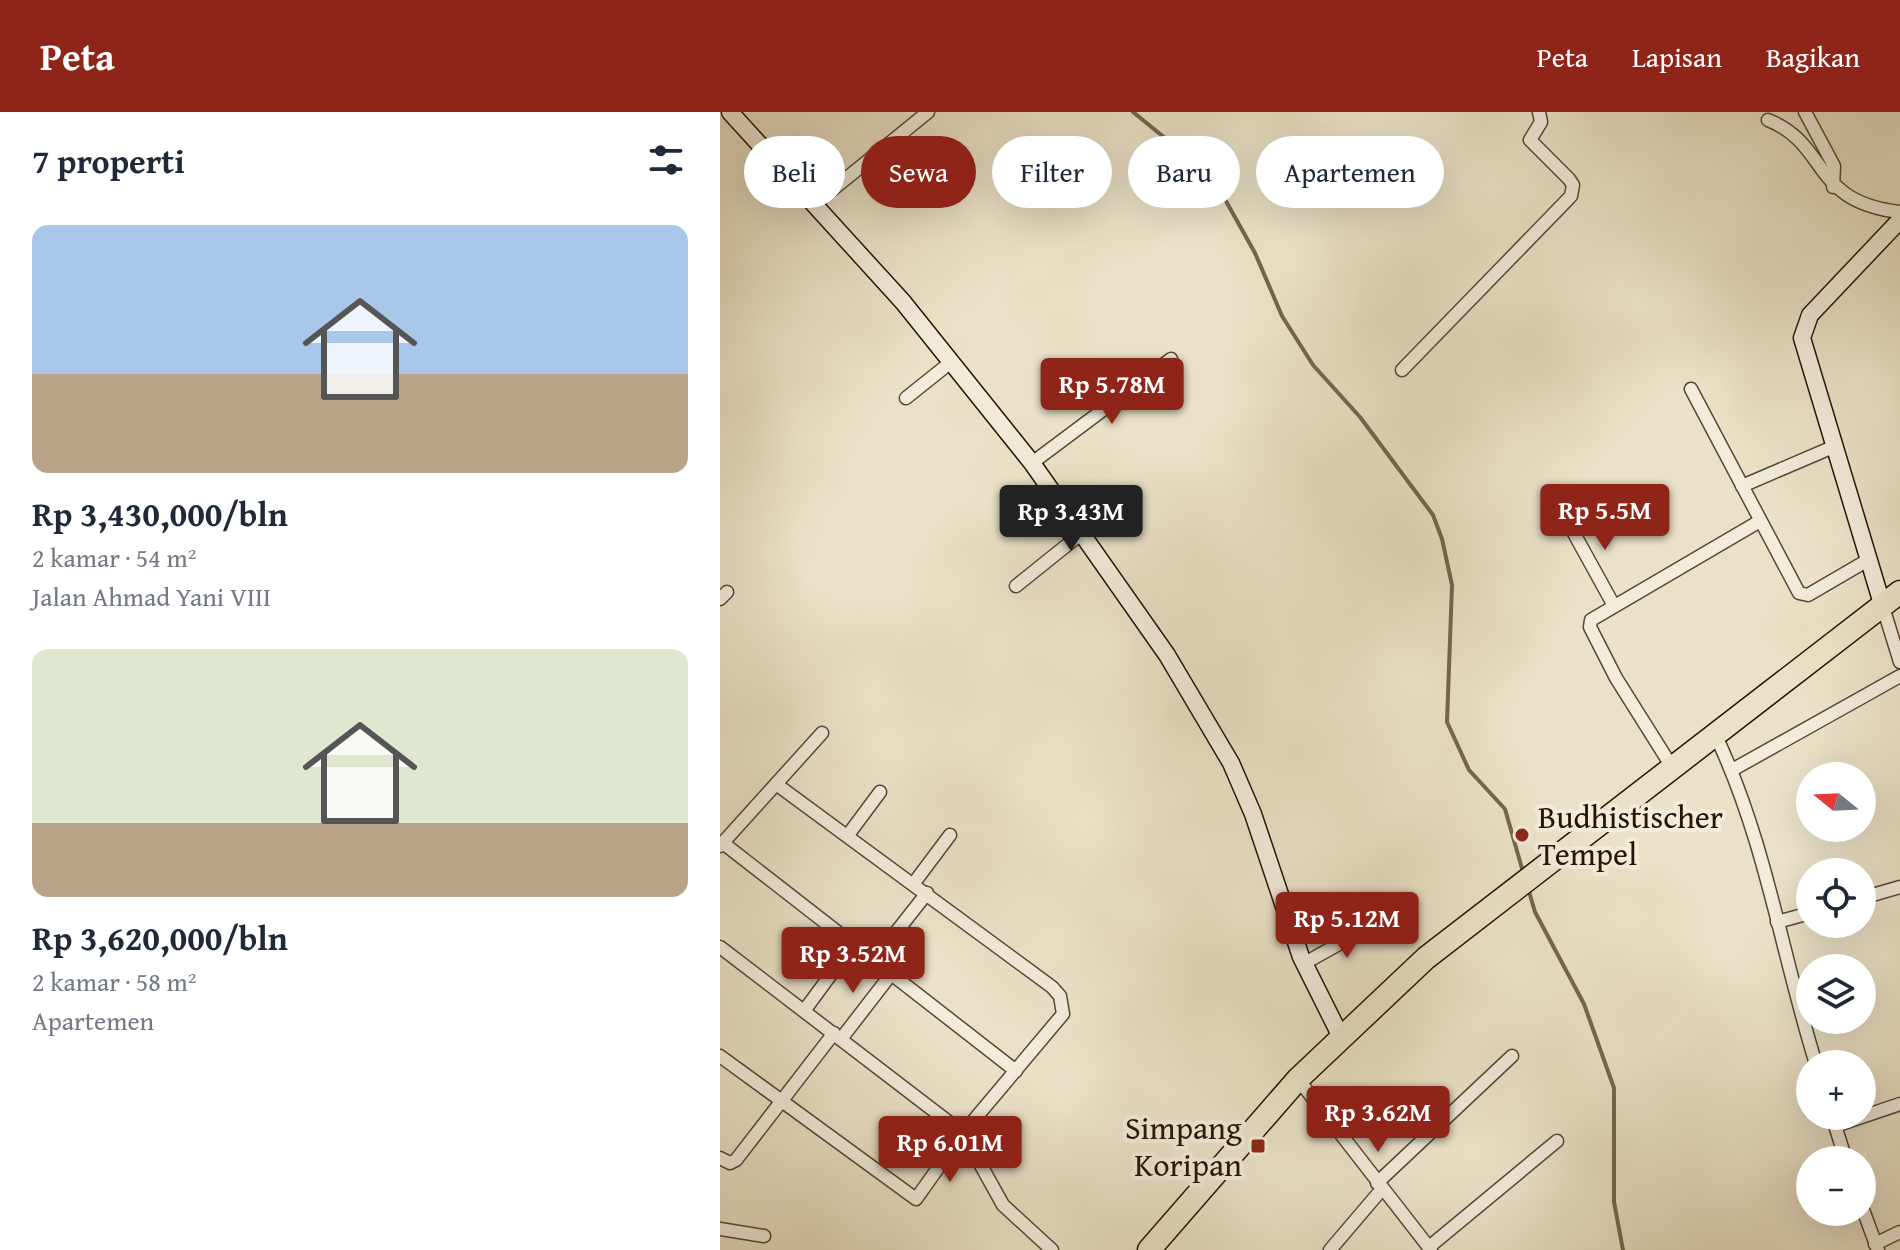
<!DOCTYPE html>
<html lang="id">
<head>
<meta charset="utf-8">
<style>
	body { margin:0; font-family:"Gentium Book Plus",serif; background:#f2f2f3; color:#1f2937; height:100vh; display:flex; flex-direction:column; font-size:30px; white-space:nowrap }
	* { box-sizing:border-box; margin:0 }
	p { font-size:26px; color:#747a83 }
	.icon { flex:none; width:44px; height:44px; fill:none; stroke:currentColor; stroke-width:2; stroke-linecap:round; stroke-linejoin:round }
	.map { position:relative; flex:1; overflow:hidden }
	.sheet { display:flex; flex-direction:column; background:#fff; width:720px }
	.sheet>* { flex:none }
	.top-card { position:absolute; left:24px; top:24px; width:760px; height:72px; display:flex; gap:16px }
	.needle { width:52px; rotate:288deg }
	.controls { position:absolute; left:1076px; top:650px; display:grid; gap:16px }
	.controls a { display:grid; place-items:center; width:80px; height:80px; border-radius:50%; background:#fff; box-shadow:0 8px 32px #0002; font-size:40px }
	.price { position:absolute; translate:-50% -68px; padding:0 18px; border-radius:8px; background:#8f2418; color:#fff; font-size:26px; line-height:52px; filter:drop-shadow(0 2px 4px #0008) }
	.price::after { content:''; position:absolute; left:50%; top:48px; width:24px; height:18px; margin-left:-12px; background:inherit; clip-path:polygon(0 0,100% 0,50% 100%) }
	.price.on { background:#222; color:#fff }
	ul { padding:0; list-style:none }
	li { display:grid; align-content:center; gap:16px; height:424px; padding:0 32px }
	li span { display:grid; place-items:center; height:248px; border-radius:16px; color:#555 }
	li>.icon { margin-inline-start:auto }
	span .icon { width:144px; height:144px; fill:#fffc; stroke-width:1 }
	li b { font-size:34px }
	h2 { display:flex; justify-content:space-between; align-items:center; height:96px; padding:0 32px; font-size:34px }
	.pill { padding:0 28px; border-radius:36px; background:#fff; box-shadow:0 8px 32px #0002; font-size:28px; line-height:72px }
	.pill.on { background:#8f2418; color:#fff }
	header { display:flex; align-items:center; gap:48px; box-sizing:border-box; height:112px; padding:0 40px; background:#8f2418; color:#fff }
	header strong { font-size:38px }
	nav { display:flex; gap:44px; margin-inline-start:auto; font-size:28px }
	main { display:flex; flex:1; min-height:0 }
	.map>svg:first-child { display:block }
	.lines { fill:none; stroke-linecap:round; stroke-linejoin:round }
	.stream { stroke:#73664f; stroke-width:4 }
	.street-casing { stroke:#574832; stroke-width:15 }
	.secondary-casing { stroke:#261500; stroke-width:19 }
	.highway-casing { stroke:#261500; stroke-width:25 }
	.street { stroke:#f1ecdb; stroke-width:12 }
	.secondary { stroke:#f1ecdb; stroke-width:16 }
	.highway { stroke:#eae2c8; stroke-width:22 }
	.poi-dot { fill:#8f2418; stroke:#f1ecdb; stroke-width:3 }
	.labels { text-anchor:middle; stroke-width:8; stroke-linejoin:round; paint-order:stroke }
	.poi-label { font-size:32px; fill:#261500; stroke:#f1ecdb; text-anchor:start }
</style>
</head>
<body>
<header>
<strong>Peta</strong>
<nav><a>Peta</a><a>Lapisan</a><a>Bagikan</a></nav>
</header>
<main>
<section class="sheet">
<h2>7 properti<svg class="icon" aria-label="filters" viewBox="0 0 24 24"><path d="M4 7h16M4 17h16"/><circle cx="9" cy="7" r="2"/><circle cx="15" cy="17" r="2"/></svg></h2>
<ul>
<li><span style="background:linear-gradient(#a9c7e8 60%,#b9a48a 0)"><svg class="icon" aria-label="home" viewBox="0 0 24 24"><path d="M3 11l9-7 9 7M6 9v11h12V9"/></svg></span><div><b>Rp 3,430,000/bln</b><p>2 kamar · 54 m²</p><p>Jalan Ahmad Yani VIII</p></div></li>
<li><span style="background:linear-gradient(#dfe7d0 70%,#b9a48a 0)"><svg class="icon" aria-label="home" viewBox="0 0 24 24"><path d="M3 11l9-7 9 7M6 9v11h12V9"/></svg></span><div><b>Rp 3,620,000/bln</b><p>2 kamar · 58 m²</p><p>Apartemen</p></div></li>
</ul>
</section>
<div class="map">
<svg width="1180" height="1138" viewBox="0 0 1180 1138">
	<rect width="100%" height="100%" fill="#eae2c8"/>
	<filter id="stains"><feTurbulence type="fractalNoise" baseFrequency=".0025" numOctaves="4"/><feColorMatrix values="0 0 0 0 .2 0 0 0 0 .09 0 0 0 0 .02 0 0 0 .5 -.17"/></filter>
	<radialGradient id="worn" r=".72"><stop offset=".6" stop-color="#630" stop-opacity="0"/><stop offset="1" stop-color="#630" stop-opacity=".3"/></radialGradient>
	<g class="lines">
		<g class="stream">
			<path d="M 413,0 L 472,48 L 502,82 L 535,141 L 562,204 L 593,253 L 640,305 L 713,403 L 722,427 L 732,473 L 727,610 L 749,658 L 785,697 L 803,760"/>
			<path d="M 808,776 L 815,800 L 864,892 L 894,976 L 894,1090 L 903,1138"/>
		</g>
		<g class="street-casing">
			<g id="street">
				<path d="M 1085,0 L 1114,54 L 1113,75"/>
				<path d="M 1048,8 C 1110,33 1090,90 1180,100"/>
				<path d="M 96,91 L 208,0"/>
				<path d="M 682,258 L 851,84 L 853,73 L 849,67 L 810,28 L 821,10 L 819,0"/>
				<path d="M 971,277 L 1079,481 L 1088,483 L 1148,448"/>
				<path d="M 186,286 L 231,250"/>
				<path d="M 312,351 L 451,247"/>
				<path d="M 1022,374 L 1113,335"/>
				<path d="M 845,405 L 893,492"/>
				<path d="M 296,474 L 362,421"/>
				<path d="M 0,487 L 7,480"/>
				<path d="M 1163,495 L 1180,550"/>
				<path d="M 995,622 C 1046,729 1061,840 1096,952"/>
				<path d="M 952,655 L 896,566 L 870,515 L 871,508 L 1040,409"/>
				<path d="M 1012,658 L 1180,564"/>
				<path d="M 128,723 L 160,680"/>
				<path d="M 3,731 L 296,959"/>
				<path d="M 0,734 L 102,621"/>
				<path d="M 194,771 L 230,723"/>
				<path d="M 1142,786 L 1180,775"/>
				<path d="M 1057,810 L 1090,801"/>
				<path d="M 0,835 L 243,1021 L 283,1093 L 332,1138"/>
				<path d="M 155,847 L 207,781"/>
				<path d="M 583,852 L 653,813"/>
				<path d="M 84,899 L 134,831"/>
				<path d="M 121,927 L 172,861"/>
				<path d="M 0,944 L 196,1087 L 243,1021 L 343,902 L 340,884 L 332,875 L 56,672"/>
				<path d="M 578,967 L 711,1138"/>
				<path d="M 1112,1004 L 1126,1048"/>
				<path d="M 1115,1014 L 1180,992"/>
				<path d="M 0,1046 L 10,1051 L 16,1048 L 114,921"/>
				<path d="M 657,1071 L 792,944"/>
				<path d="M 1142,1095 L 1158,1138"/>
				<path d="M 0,1117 L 44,1124"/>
				<path d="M 1155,1132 L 1180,1120"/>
				<path d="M 709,1135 L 837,1029"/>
				<path d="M 610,1138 L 662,1077"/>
			</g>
		</g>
		<g class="secondary-casing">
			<g id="secondary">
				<path d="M 10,0 L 183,190 L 312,351 L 447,543 L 511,651 L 533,702 L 581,845 L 620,923"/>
				<path d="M 1163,495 L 1082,226 L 1090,203 L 1180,108"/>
			</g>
		</g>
		<g class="highway-casing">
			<path id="highway" d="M 429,1138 L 578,967 L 706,846 L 1180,480"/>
		</g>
		<use href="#street" class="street"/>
		<use href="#secondary" class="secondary"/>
		<use href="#highway" class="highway"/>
	</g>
	<g class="poi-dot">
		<circle cx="802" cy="723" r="8"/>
		<rect x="530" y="1026" width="16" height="16" rx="4"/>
	</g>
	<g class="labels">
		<g class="poi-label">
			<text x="818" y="716">Budhistischer<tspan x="818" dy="37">Tempel</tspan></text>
			<text x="522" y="1027" text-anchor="end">Simpang<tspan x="522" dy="37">Koripan</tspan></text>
		</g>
	</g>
	<rect width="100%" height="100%" filter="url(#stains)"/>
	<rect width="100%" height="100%" fill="url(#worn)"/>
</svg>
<div class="controls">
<a><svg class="needle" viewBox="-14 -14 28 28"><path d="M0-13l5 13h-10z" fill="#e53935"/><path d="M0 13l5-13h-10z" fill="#747a83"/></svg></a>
<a><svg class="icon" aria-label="locate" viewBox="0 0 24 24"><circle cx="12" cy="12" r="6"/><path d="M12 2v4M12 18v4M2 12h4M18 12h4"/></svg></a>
<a><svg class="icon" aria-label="layers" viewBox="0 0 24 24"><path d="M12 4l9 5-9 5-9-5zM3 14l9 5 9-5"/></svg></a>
<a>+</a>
<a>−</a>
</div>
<b class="price" style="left:392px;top:314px">Rp 5.78M</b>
<b class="price" style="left:885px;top:440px">Rp 5.5M</b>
<b class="price on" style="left:351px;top:441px">Rp 3.43M</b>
<b class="price" style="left:627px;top:848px">Rp 5.12M</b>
<b class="price" style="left:133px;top:883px">Rp 3.52M</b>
<b class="price" style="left:658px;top:1042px">Rp 3.62M</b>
<b class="price" style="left:230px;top:1072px">Rp 6.01M</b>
<div class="top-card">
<a class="pill">Beli</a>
<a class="pill on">Sewa</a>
<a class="pill">Filter</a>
<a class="pill">Baru</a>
<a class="pill">Apartemen</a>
</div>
</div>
</main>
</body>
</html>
